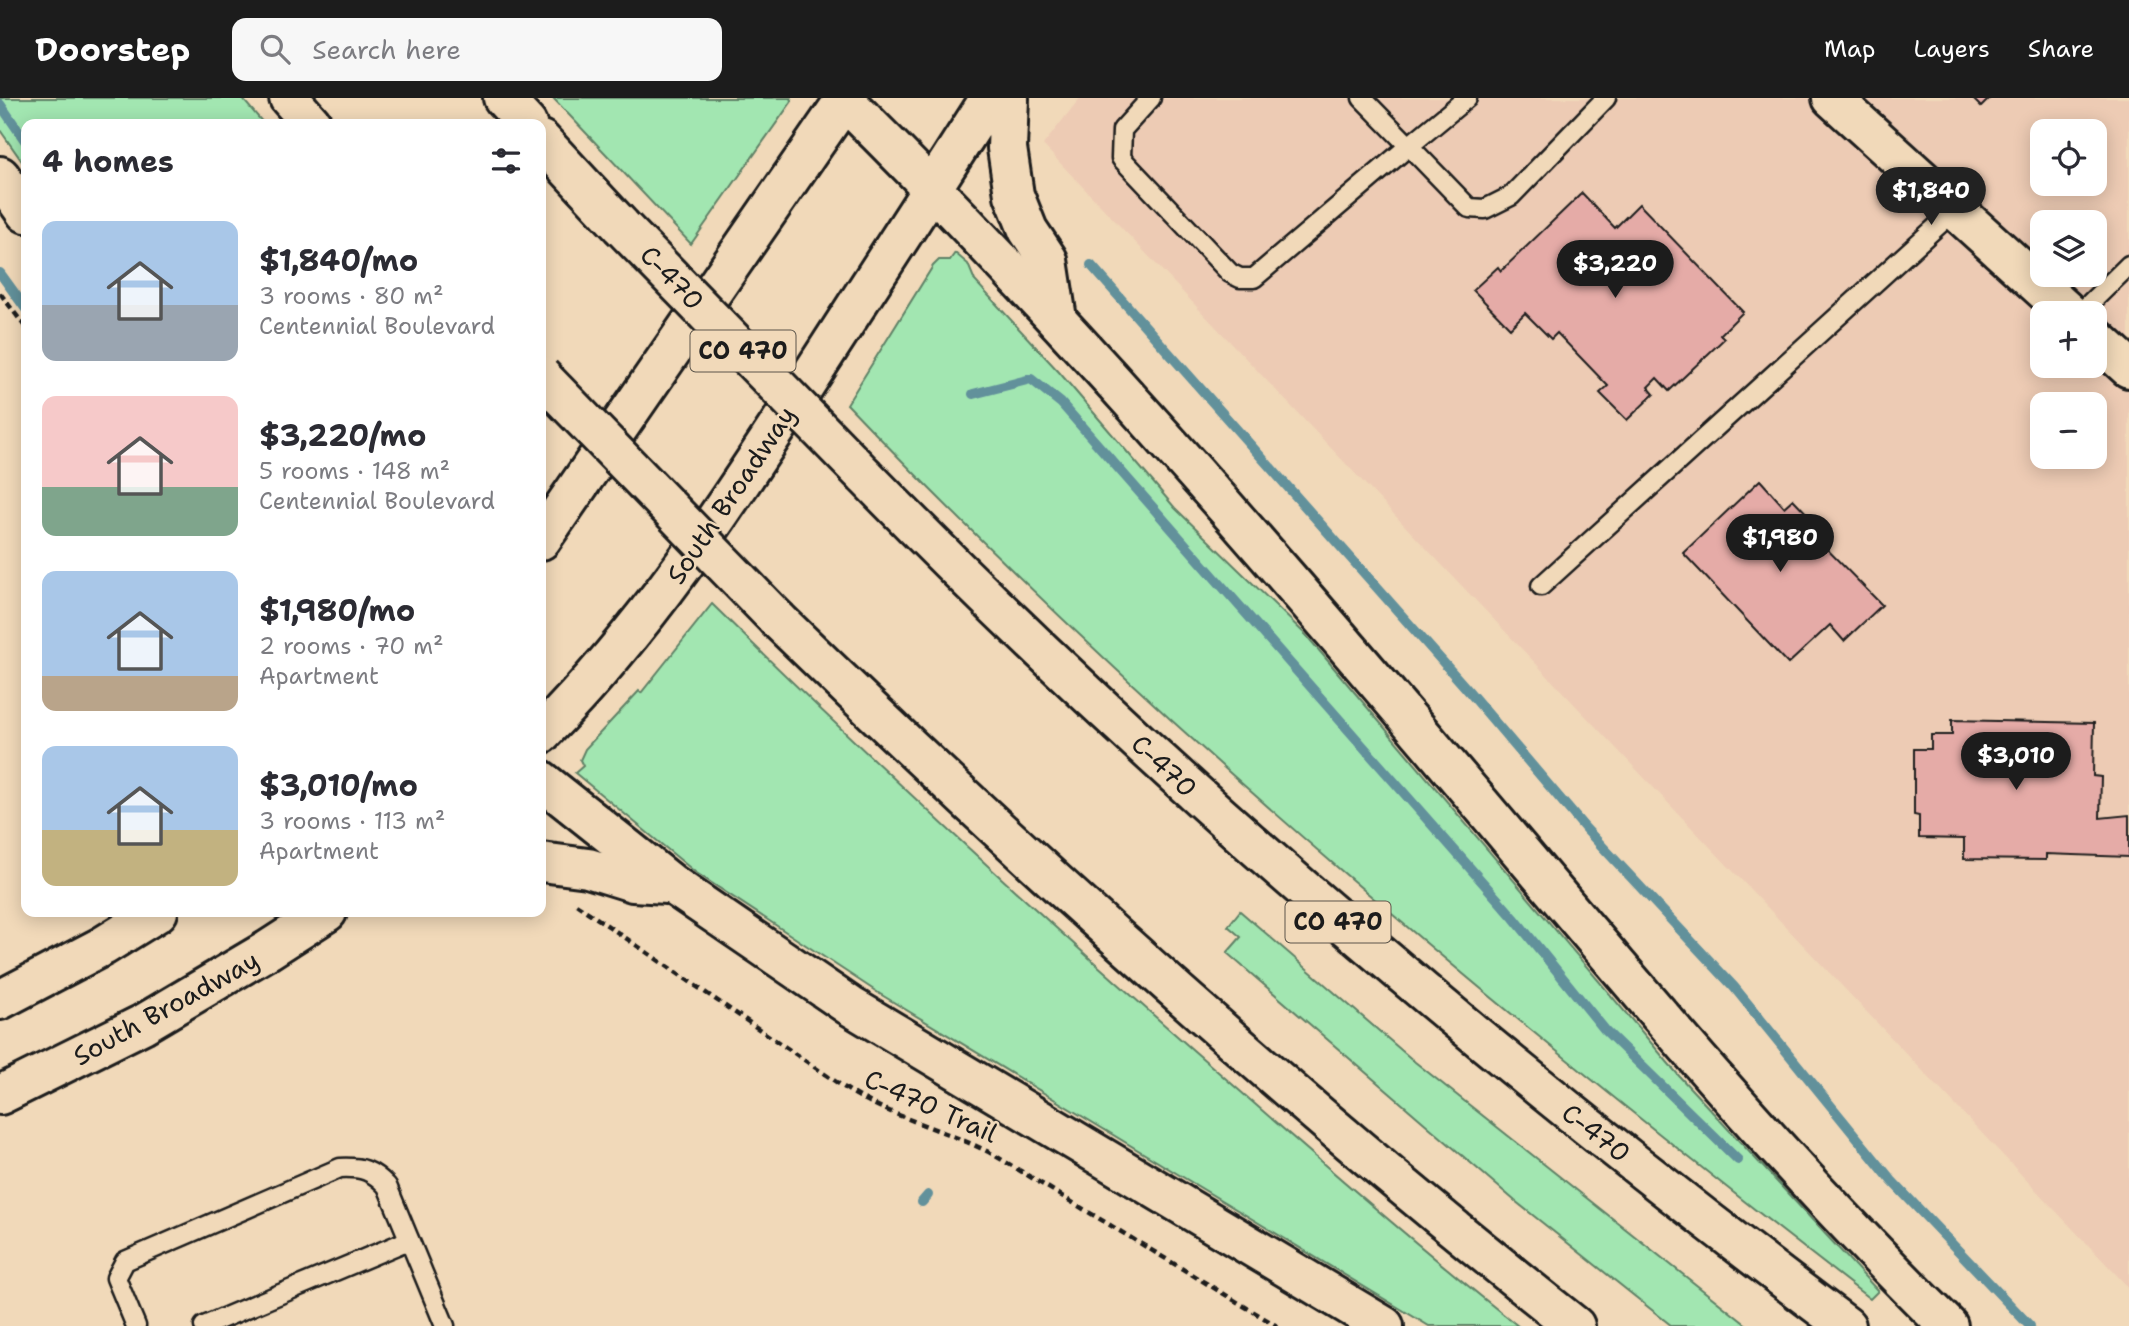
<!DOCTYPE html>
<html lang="en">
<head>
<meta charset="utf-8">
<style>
	body { margin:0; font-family:"Shantell Sans",sans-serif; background:#f7f7f7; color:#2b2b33; height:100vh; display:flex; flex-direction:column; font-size:26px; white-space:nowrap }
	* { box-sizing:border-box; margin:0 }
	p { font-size:23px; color:#7c7c81 }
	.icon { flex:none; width:38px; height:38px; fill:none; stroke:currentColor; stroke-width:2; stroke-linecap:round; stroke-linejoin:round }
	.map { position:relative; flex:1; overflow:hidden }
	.details { position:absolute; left:21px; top:21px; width:525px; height:798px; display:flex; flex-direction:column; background:#fff; border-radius:14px; box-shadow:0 4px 18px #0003 }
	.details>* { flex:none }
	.buttons { position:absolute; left:2030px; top:21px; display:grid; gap:14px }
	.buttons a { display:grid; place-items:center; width:77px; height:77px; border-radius:14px; background:#fff; box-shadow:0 4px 18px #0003; font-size:35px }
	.price { position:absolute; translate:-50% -60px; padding:0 16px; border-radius:24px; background:#1c1c1c; color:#fff; font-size:23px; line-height:46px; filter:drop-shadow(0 2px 4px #0008) }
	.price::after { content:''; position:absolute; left:50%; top:42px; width:21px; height:16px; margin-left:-10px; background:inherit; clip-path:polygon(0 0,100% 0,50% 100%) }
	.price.active { background:#222; color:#fff }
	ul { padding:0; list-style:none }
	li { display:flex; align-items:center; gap:21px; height:175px; padding:0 21px }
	li span { display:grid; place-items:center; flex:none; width:196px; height:140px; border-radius:14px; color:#555 }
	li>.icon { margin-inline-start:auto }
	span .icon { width:84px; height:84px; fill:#fffc; stroke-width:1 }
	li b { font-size:30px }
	h2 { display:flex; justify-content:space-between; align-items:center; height:84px; padding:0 21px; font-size:30px }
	header { display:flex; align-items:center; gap:42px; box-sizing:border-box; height:98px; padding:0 35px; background:#1c1c1c; color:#fff }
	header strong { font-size:33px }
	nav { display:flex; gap:38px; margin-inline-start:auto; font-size:24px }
	.search { width:490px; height:63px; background:#f7f7f7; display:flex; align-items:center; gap:18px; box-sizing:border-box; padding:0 24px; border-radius:14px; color:#7c7c81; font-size:26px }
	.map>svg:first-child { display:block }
	.built { fill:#edcbb4; fill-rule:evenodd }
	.green { fill:#a2e6b1; stroke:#5f8166; stroke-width:2 }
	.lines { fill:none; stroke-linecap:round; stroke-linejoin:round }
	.stream { stroke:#62919b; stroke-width:10 }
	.building { fill:#e5aba7; stroke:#1c1c1c; stroke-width:2 }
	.service-casing { stroke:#1c1c1c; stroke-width:23 }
	.tertiary-casing { stroke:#1c1c1c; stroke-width:44 }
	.primary-casing { stroke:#1c1c1c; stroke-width:44 }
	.motorway-casing { stroke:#1c1c1c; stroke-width:44 }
	.path { stroke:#1c1c1c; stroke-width:4.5; stroke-dasharray:7 5; stroke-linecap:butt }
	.service { stroke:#f1d9b9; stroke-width:18 }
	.tertiary { stroke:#f1d9b9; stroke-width:38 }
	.primary { stroke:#f1d9b9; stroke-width:38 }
	.motorway { stroke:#f1d9b9; stroke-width:38 }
	.motorway-bridge-casing { stroke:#1c1c1c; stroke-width:44; stroke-linecap:butt }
	.motorway-bridge { stroke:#f1d9b9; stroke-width:38 }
	.labels { text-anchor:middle; stroke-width:5; stroke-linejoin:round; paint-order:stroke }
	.shield { fill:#f1d9b9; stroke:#5c554b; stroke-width:2 }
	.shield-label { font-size:24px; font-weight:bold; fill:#1c1c1c }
	.street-label { font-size:26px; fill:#1c1c1c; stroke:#f1d9b9 }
</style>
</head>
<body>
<header>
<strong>Doorstep</strong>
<div class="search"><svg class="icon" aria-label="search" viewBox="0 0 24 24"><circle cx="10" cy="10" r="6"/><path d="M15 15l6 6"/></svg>Search here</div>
<nav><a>Map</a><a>Layers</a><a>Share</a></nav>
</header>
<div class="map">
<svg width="2129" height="1228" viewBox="0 0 2129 1228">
	<rect width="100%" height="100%" fill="#f1d9b9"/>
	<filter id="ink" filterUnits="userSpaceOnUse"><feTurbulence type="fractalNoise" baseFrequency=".0143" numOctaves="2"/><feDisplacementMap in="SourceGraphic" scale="14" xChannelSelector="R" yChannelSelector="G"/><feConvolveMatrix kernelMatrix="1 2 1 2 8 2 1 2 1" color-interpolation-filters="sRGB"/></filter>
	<g filter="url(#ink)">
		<path class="built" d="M 1080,0 L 2129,0 L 2129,1190 L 1043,47 ZM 2042,33 L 2095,33 L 2095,86 L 2042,86 ZM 2042,124 L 2095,124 L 2095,177 L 2042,177 ZM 2042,215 L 2095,215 L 2095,268 L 2042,268 ZM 2042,306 L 2095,306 L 2095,359 L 2042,359 Z"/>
		<g class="green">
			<path d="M 0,0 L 242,0 L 264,26 L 26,26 L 26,69 L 0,32 Z"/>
			<path d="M 553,0 L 791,0 L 792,3 L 691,146 Z"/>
			<path d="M 955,155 L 968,166 L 975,183 L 1059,274 L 1175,410 L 1306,537 L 1680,979 L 1878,1193 L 1870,1201 C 1511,924 1161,635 847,306 L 933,168 L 939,162 L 950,162 Z"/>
			<path d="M 712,506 C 883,674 1059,836 1240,993 C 1331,1073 1423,1153 1518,1228 L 1429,1228 L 880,896 L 695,774 L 575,675 L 583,668 L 580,662 L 585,651 L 639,593 L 641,595 Z"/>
			<path d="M 1240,813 L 1415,964 L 1748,1228 L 1672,1228 L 1515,1103 L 1227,855 L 1241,839 L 1228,828 Z"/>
		</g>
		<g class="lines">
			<g class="stream">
				<path d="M 0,6 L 26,44"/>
				<path d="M 1091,167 L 1466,590 L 1585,730 L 1734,889 L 1892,1083 L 2030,1228"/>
				<path d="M 0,175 L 26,211"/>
				<path d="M 973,296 L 1031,281 L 1061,305 L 1514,820 L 1605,932 L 1738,1062"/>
				<path d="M 922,1104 L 928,1097"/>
			</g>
		</g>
		<g class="building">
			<path d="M 1972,0 L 1990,0 L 1981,9 Z"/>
			<path d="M 1582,95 L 1615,130 L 1639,106 L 1743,214 L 1720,237 L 1724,241 L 1669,293 L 1657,280 L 1648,289 L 1654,296 L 1627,322 L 1600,295 L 1608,288 L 1557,235 L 1551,241 L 1525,215 L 1510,230 L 1473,192 L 1498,169 L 1501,173 Z"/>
			<path d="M 1760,382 L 1784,409 L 1793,401 L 1814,423 L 1807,431 L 1882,507 L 1844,543 L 1830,527 L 1788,566 L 1683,455 Z"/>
			<path d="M 1952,622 L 2094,625 L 2093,678 L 2101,679 L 2100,720 L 2129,717 L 2129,759 L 2046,756 L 2046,762 L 1964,761 L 1964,741 L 1919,740 L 1919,718 L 1914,717 L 1914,651 L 1931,651 L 1931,637 L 1952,637 Z"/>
		</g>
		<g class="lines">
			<g class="service-casing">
				<g id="service">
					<path d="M 1151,0 L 1122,32 L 1121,60 L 1230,175 L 1240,180 L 1254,180 L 1409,48 L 1362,0"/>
					<path d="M 1467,0 L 1409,48 L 1469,110 L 1485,111 L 1511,98 L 1606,0"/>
					<path d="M 2080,215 L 2129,167"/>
					<path d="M 1541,488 L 1956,111"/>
					<path d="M 136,1228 L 116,1180 L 125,1163 L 340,1070 C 362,1069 372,1072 387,1088 L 445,1228"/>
					<path d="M 204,1228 L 409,1142"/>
				</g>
			</g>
			<g class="tertiary-casing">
				<g id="tertiary">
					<path d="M 1832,0 L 2069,215"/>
					<path d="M 2095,239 L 2129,270"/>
				</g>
			</g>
			<g class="primary-casing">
				<g id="primary">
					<path d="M 541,442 L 846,0"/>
					<path d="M 541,636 C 647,529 722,415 803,290 C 866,193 928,97 990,0"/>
					<path d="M 0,902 L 103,848 L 158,814"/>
					<path d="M 0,997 L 143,926 L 268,852 L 327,814"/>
				</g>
			</g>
			<g class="motorway-casing">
				<g id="motorway">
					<path d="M 289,0 L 312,26"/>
					<path d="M 503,0 L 527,26"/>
					<path d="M 842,0 C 1051,206 1244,427 1434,651 C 1602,849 1762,1046 1948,1228"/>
					<path d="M 1009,0 L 1007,50 L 1014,97 L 1028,132 L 1048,162 L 1057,221"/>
					<path d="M 541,42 L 621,128"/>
					<path d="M 0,78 L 26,115"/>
					<path d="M 865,378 C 1168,689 1499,968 1846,1228"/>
					<path d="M 778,522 C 1032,769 1297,1008 1575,1228"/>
					<path d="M 541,682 L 673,787 L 850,908 L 1384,1228"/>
					<path d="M 541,764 L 588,770 L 633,784 L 667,786"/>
				</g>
			</g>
			<g class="path">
				<path d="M 0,195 L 26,230"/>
				<path d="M 576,806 L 851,994 C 896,1021 948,1032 994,1057 L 1277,1228"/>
			</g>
			<use href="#service" class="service"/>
			<use href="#tertiary" class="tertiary"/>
			<use href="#primary" class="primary"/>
			<use href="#motorway" class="motorway"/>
			<g class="motorway-bridge-casing">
				<g id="motorway-bridge">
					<path d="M 621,128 L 865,378"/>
					<path d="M 541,278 L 778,522"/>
				</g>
			</g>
			<use href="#motorway-bridge" class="motorway-bridge"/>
		</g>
	</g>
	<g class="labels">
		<g class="shield">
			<rect x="690.5" y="232.5" width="105" height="41" rx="5"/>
			<rect x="1285.5" y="803.5" width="105" height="41" rx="5"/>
		</g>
		<g class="shield-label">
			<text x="743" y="261">CO 470</text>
			<text x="1338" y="832">CO 470</text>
		</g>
		<g class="street-label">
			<text transform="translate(672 180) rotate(46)" y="9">C-470</text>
			<text transform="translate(731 397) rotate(-56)" y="9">South Broadway</text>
			<text transform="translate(1164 668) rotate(43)" y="9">C-470</text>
			<text transform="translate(166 910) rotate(-29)" y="9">South Broadway</text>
			<text transform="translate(931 1008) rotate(24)" y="9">C-470 Trail</text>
			<text transform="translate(1596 1035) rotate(38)" y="9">C-470</text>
		</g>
	</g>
</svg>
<div class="buttons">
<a><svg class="icon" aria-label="locate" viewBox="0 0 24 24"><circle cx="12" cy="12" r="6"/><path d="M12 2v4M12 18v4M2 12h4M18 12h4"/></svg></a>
<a><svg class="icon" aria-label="layers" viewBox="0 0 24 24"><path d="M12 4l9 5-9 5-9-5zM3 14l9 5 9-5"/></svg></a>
<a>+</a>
<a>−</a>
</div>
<b class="price active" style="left:1931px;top:129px">$1,840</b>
<b class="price" style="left:1615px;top:202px">$3,220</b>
<b class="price" style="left:1780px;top:476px">$1,980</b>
<b class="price" style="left:2016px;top:694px">$3,010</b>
<section class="details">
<h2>4 homes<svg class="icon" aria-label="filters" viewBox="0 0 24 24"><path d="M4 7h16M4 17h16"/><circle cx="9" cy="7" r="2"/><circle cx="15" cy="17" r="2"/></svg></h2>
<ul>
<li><span style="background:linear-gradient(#a9c7e8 60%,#9aa5b1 0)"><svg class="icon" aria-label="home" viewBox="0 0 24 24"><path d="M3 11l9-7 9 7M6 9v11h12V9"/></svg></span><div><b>$1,840/mo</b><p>3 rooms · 80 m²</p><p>Centennial Boulevard</p></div></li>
<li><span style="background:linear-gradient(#f6c9c9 65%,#7fa58c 0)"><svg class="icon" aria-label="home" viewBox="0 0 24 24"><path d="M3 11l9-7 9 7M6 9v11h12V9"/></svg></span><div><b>$3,220/mo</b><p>5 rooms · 148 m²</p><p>Centennial Boulevard</p></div></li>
<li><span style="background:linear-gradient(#a9c7e8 75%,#b9a48a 0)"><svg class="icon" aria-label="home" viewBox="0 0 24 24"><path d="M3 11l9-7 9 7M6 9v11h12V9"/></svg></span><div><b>$1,980/mo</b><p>2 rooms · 70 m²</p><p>Apartment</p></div></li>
<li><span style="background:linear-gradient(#a9c7e8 60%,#c2b280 0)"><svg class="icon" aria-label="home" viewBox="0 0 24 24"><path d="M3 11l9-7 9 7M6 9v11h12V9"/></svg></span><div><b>$3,010/mo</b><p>3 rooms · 113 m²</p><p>Apartment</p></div></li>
</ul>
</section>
</div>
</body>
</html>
